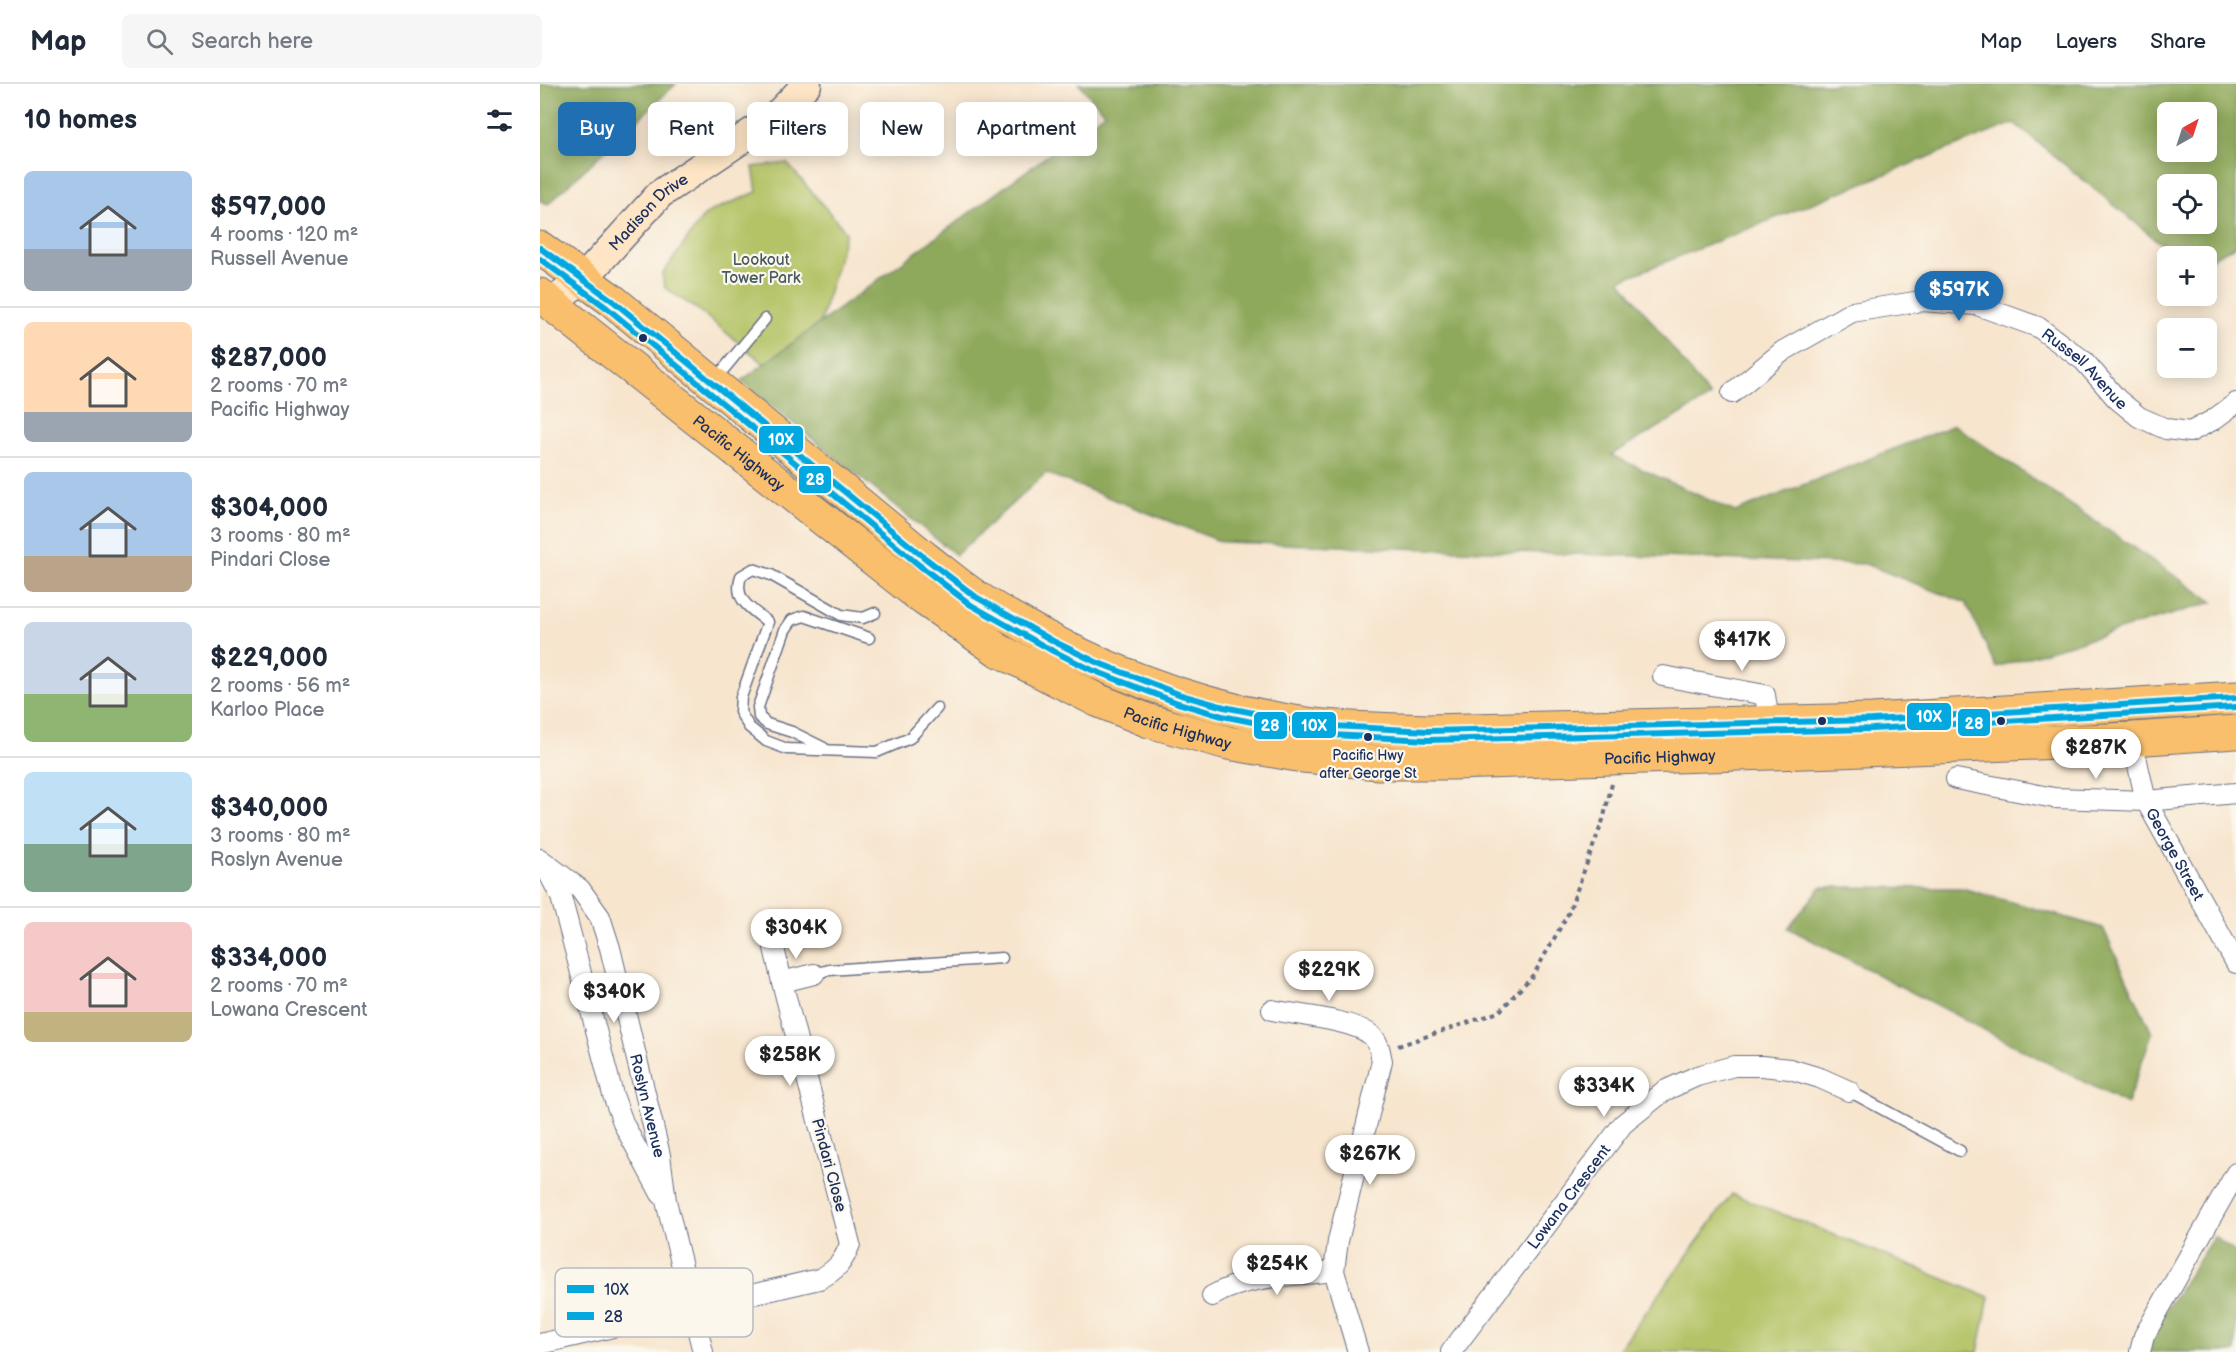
<!DOCTYPE html>
<html lang="en">
<head>
<meta charset="utf-8">
<style>
	body { margin:0; font-family:"Balsamiq Sans",sans-serif; background:#f6f6f7; color:#1f2937; height:100vh; display:flex; flex-direction:column; font-size:22px; white-space:nowrap }
	* { box-sizing:border-box; margin:0 }
	p { font-size:20px; color:#747a83 }
	.icon { flex:none; width:33px; height:33px; fill:none; stroke:currentColor; stroke-width:2; stroke-linecap:round; stroke-linejoin:round }
	.map { position:relative; flex:1; overflow:hidden }
	.details { display:flex; flex-direction:column; background:#fff; width:540px }
	.details>* { flex:none }
	.banner { position:absolute; left:18px; top:18px; width:570px; height:54px; display:flex; gap:12px }
	.needle { width:39px; rotate:39deg }
	.buttons { position:absolute; left:1617px; top:18px; display:grid; gap:12px }
	.buttons a { display:grid; place-items:center; width:60px; height:60px; border-radius:9px; background:#fff; box-shadow:0 3px 15px #0003; font-size:30px }
	.price { position:absolute; translate:-50% -51px; padding:0 14px; border-radius:21px; background:#fff; color:#222; font-size:20px; line-height:39px; filter:drop-shadow(0 2px 3px #0008) }
	.price::after { content:''; position:absolute; left:50%; top:36px; width:18px; height:14px; margin-left:-9px; background:inherit; clip-path:polygon(0 0,100% 0,50% 100%) }
	.price.selected { background:#1f6fb2; color:#fff }
	ul { padding:0; list-style:none }
	li { display:flex; align-items:center; gap:18px; height:150px; padding:0 24px }
	li+li { border-top:2px solid #e0e1e3 }
	li span { display:grid; place-items:center; flex:none; width:168px; height:120px; border-radius:9px; color:#555 }
	li>.icon { margin-inline-start:auto }
	span .icon { width:72px; height:72px; fill:#fffc; stroke-width:1 }
	li b { font-size:26px }
	h2 { display:flex; justify-content:space-between; align-items:center; height:72px; padding:0 24px; font-size:26px }
	.chip { padding:0 21px; border-radius:9px; background:#fff; box-shadow:0 3px 15px #0003; font-size:21px; line-height:54px }
	.chip.selected { background:#1f6fb2; color:#fff }
	header { display:flex; align-items:center; gap:36px; box-sizing:border-box; height:84px; padding:0 30px; background:#fff; border-bottom:2px solid #e0e1e3 }
	header strong { font-size:28px }
	nav { display:flex; gap:33px; margin-inline-start:auto; font-size:21px }
	.search { width:420px; height:54px; background:#f6f6f7; display:flex; align-items:center; gap:15px; box-sizing:border-box; padding:0 21px; border-radius:9px; color:#747a83; font-size:22px }
	main { display:flex; flex:1; min-height:0 }
	.map>svg:first-child { display:block }
	.green { fill:#b4c366; stroke:#687962; stroke-width:1.5 }
	.forest { fill:#8fa95b; stroke:#556c5c; stroke-width:1.5; fill-rule:evenodd }
	.lines { fill:none; stroke-linecap:round; stroke-linejoin:round }
	.service-casing { stroke:#686f85; stroke-width:13 }
	.minor-casing { stroke:#686f85; stroke-width:22 }
	.secondary-casing { stroke:#686f85; stroke-width:31 }
	.trunk-casing { stroke:#686f85; stroke-width:35 }
	.path { stroke:#686f85; stroke-width:4; stroke-dasharray:4.5 4.5; stroke-linecap:butt }
	.service { stroke:#fff; stroke-width:10 }
	.minor { stroke:#fff; stroke-width:20 }
	.secondary { stroke:#fde5c5; stroke-width:28 }
	.trunk { stroke:#f9bf6d; stroke-width:33 }
	.bus-1-casing { stroke:#fbf7ec; stroke-width:10 }
	.bus-2-casing { stroke:#fbf7ec; stroke-width:10 }
	.bus-1 { stroke:#03a8e0; stroke-width:6 }
	.bus-2 { stroke:#03a8e0; stroke-width:6 }
	.bus-dot { fill:#1b2f5e; stroke:#fbf7ec; stroke-width:2 }
	.labels { text-anchor:middle; stroke-width:4.5; stroke-linejoin:round; paint-order:stroke }
	.bus-label { font-size:14px; fill:#1b2f5e; stroke:#fbf7ec }
	.street-label { font-size:16px; fill:#1b2f5e; stroke:#fbf7ec }
	.park-label { font-size:16px; fill:#495b60; stroke:#fbf7ec }
	.key { fill:#fbf7ec; stroke:#b8bbc1; stroke-width:1.5 }
	.key-label { font-size:16px; fill:#1b2f5e }
	.line-badge { stroke:#fbf7ec; stroke-width:2 }
	.badge-label { font-size:16px; text-anchor:middle; font-weight:bold; fill:#fff }
</style>
</head>
<body>
<header>
<strong>Map</strong>
<div class="search"><svg class="icon" aria-label="search" viewBox="0 0 24 24"><circle cx="10" cy="10" r="6"/><path d="M15 15l6 6"/></svg>Search here</div>
<nav><a>Map</a><a>Layers</a><a>Share</a></nav>
</header>
<main>
<section class="details">
<h2>10 homes<svg class="icon" aria-label="filters" viewBox="0 0 24 24"><path d="M4 7h16M4 17h16"/><circle cx="9" cy="7" r="2"/><circle cx="15" cy="17" r="2"/></svg></h2>
<ul>
<li><span style="background:linear-gradient(#a9c7e8 65%,#9aa5b1 0)"><svg class="icon" aria-label="home" viewBox="0 0 24 24"><path d="M3 11l9-7 9 7M6 9v11h12V9"/></svg></span><div><b>$597,000</b><p>4 rooms · 120 m²</p><p>Russell Avenue</p></div></li>
<li><span style="background:linear-gradient(#ffd9b3 75%,#9aa5b1 0)"><svg class="icon" aria-label="home" viewBox="0 0 24 24"><path d="M3 11l9-7 9 7M6 9v11h12V9"/></svg></span><div><b>$287,000</b><p>2 rooms · 70 m²</p><p>Pacific Highway</p></div></li>
<li><span style="background:linear-gradient(#a9c7e8 70%,#b9a48a 0)"><svg class="icon" aria-label="home" viewBox="0 0 24 24"><path d="M3 11l9-7 9 7M6 9v11h12V9"/></svg></span><div><b>$304,000</b><p>3 rooms · 80 m²</p><p>Pindari Close</p></div></li>
<li><span style="background:linear-gradient(#c9d6e8 60%,#8fb573 0)"><svg class="icon" aria-label="home" viewBox="0 0 24 24"><path d="M3 11l9-7 9 7M6 9v11h12V9"/></svg></span><div><b>$229,000</b><p>2 rooms · 56 m²</p><p>Karloo Place</p></div></li>
<li><span style="background:linear-gradient(#bfe0f5 60%,#7fa58c 0)"><svg class="icon" aria-label="home" viewBox="0 0 24 24"><path d="M3 11l9-7 9 7M6 9v11h12V9"/></svg></span><div><b>$340,000</b><p>3 rooms · 80 m²</p><p>Roslyn Avenue</p></div></li>
<li><span style="background:linear-gradient(#f6c9c9 75%,#c2b280 0)"><svg class="icon" aria-label="home" viewBox="0 0 24 24"><path d="M3 11l9-7 9 7M6 9v11h12V9"/></svg></span><div><b>$334,000</b><p>2 rooms · 70 m²</p><p>Lowana Crescent</p></div></li>
</ul>
</section>
<div class="map">
<svg width="1696" height="1268" viewBox="0 0 1696 1268">
	<rect width="100%" height="100%" fill="#fbf7ec"/>
	<filter id="ink" filterUnits="userSpaceOnUse"><feTurbulence type="fractalNoise" baseFrequency=".0167" numOctaves="2"/><feDisplacementMap in="SourceGraphic" scale="12" xChannelSelector="R" yChannelSelector="G"/><feConvolveMatrix kernelMatrix="1 2 1 2 8 2 1 2 1" color-interpolation-filters="sRGB"/></filter>
	<filter id="wash" filterUnits="userSpaceOnUse"><feTurbulence type="fractalNoise" baseFrequency=".008" numOctaves="4" result="noise"/><feDisplacementMap in="SourceGraphic" scale="24" xChannelSelector="R" yChannelSelector="G"/><feGaussianBlur stdDeviation="1.35" result="paint"/><feColorMatrix in="noise" values="0 0 0 0 0 0 0 0 0 0 0 0 0 0 0 0 0 1.4 0 .05"/><feComposite in="paint" operator="in"/></filter>
	<g filter="url(#wash)">
		<rect width="100%" height="100%" fill="#f7e5ce"/>
		<g class="green">
			<path d="M 247,79 L 306,148 L 271,271 L 242,294 L 157,225 L 125,204 L 122,191 L 162,134 L 171,127 L 217,108 L 213,83 Z"/>
			<path d="M 1192,1110 L 1449,1213 L 1438,1268 L 1077,1268 Z"/>
		</g>
		<g class="forest">
			<path d="M 0,0 L 136,0 L 8,120 L 0,117 Z"/>
			<path d="M 539,0 L 1696,0 L 1696,161 L 1667,177 L 1666,172 L 1636,172 L 1474,39 L 1080,196 L 1170,313 L 1071,371 L 1195,428 L 1414,341 L 1673,518 L 1456,583 L 1426,519 L 1325,480 L 682,458 L 506,389 L 416,471 L 201,297 L 565,29 ZM 1666,28 L 1666,68 L 1628,68 L 1628,28 ZM 1666,100 L 1666,140 L 1628,140 L 1628,100 Z"/>
			<path d="M 1281,803 L 1422,804 L 1563,844 L 1612,949 L 1587,1020 L 1248,844 Z"/>
			<path d="M 1674,1152 L 1696,1169 L 1696,1268 L 1606,1268 L 1609,1252 Z"/>
		</g>
	</g>
	<g filter="url(#ink)">
		<g class="lines">
			<g class="service-casing">
				<g id="service">
					<path d="M 174,297 L 225,235"/>
					<path d="M 335,529 L 323,534 L 301,531 L 231,491 L 213,485 L 201,492 C 193,516 211,525 228,538 L 201,613 L 200,628 L 209,643 L 226,657 L 247,665 L 337,668 L 370,654 L 397,624"/>
					<path d="M 284,664 L 252,648 L 227,640 L 219,633 L 218,623 L 245,546 L 252,536 L 264,532 L 329,554"/>
					<path d="M 274,890 L 289,886 L 462,874"/>
					<path d="M 1309,1007 L 1420,1067"/>
				</g>
			</g>
			<g class="minor-casing">
				<g id="minor">
					<path id="s1" d="M 1192,309 L 1243,267 L 1312,228 L 1381,217 L 1437,221 L 1498,243 L 1544,277 L 1577,315 L 1599,333 L 1626,345 L 1650,348 L 1673,336 L 1696,319"/>
					<path d="M 1123,592 L 1225,611 L 1229,638"/>
					<path id="s2" d="M 1592,655 L 1606,717 L 1696,879"/>
					<path d="M 1416,695 L 1514,714 L 1606,717 L 1696,709"/>
					<path id="s3" d="M 0,775 L 40,805 L 60,833 L 70,864 L 120,1071 L 126,1117 L 163,1268"/>
					<path d="M 4,780 L 21,813 L 73,1011 L 84,1041 L 121,1110"/>
					<path d="M 234,864 L 242,898"/>
					<path d="M 732,926 C 757,931 813,936 831,951 C 839,957 840,968 842,977 L 798,1157 L 794,1187 L 818,1268"/>
					<path d="M 672,1212 C 708,1191 753,1192 794,1187"/>
					<path d="M 0,1260 L 279,1195 C 296,1187 304,1177 310,1160 L 242,898 L 274,890"/>
					<path id="s4" d="M 911,1268 L 1083,1040 L 1124,1007 L 1157,992 L 1194,982 L 1222,982 L 1250,985 L 1280,994 L 1309,1007"/>
					<path d="M 1600,1268 L 1604,1252 L 1696,1089"/>
				</g>
			</g>
			<g class="secondary-casing">
				<g id="secondary">
					<path id="s5" d="M 11,219 L 44,194 L 120,110 L 235,33 L 267,0"/>
				</g>
			</g>
			<g class="trunk-casing">
				<g id="trunk">
					<path d="M 0,164 L 73,217 L 385,474 C 402,487 418,501 436,513 C 538,578 653,625 774,641 C 811,645 850,646 888,647 L 1332,636 L 1696,614"/>
					<path id="s6" d="M 0,211 L 384,515 L 458,566 L 557,616 L 609,637 L 688,659 L 763,672 L 839,679 L 914,679 L 1298,667 L 1592,655 L 1696,648"/>
				</g>
			</g>
			<path class="path" d="M 858,962 L 959,928 L 994,890 L 1028,830 L 1063,736 L 1072,700"/>
			<use href="#service" class="service"/>
			<use href="#minor" class="minor"/>
			<use href="#secondary" class="secondary"/>
			<use href="#trunk" class="trunk"/>
			<g class="bus-1-casing">
				<path id="bus-1" d="M 0,164 L 73,217 L 385,474 L 436,513 L 515,558 L 556,578 L 641,611 L 684,623 L 774,641 L 888,647 L 1332,636 L 1696,614"/>
			</g>
			<g class="bus-2-casing">
				<path id="bus-2" d="M 0,175 L 67,224 L 379,481 L 431,521 L 511,566 L 552,586 L 638,619 L 682,632 L 773,650 L 888,656 L 1332,645 L 1696,623"/>
			</g>
			<use href="#bus-1" class="bus-1"/>
			<use href="#bus-2" class="bus-2"/>
		</g>
	</g>
	<g class="bus-dot">
		<circle cx="103" cy="254" r="5"/>
		<circle cx="1282" cy="637" r="5"/>
		<circle cx="1461" cy="637" r="5"/>
		<circle cx="828" cy="653" r="5"/>
	</g>
	<g class="labels">
		<g class="bus-label">
			<text x="828" y="676">Pacific Hwy<tspan x="828" dy="18">after George St</tspan></text>
		</g>
		<g class="street-label">
			<text dy="6" stroke="none"><textPath href="#s5" startOffset="134">Madison Drive</textPath></text>
			<text dy="6" stroke="none"><textPath href="#s1" startOffset="399">Russell Avenue</textPath></text>
			<text dy="6" stroke="none"><textPath href="#s6" startOffset="254">Pacific Highway</textPath></text>
			<text dy="6" stroke="none"><textPath href="#s6" startOffset="776">Pacific Highway</textPath></text>
			<text dy="6" stroke="none"><textPath href="#s6" startOffset="1262">Pacific Highway</textPath></text>
			<text dy="6" stroke="none"><textPath href="#s2" startOffset="124">George Street</textPath></text>
			<text dy="6" stroke="none"><textPath href="#s3" startOffset="279">Roslyn Avenue</textPath></text>
			<text transform="translate(290 1081) rotate(75)" y="6">Pindari Close</text>
			<text dy="6" stroke="none"><textPath href="#s4" startOffset="195">Lowana Crescent</textPath></text>
		</g>
		<g class="park-label">
			<text x="221" y="181">Lookout<tspan x="221" dy="18">Tower Park</tspan></text>
		</g>
	</g>
	<rect x="15" y="1184" width="198" height="69" rx="9" class="key"/>
	<rect x="27" y="1201" width="27" height="8" fill="#03a8e0"/>
	<rect x="27" y="1228" width="27" height="8" fill="#03a8e0"/>
	<g class="key-label">
		<text x="64" y="1211">10X</text>
		<text x="64" y="1238">28</text>
	</g>
	<g class="line-badge">
		<rect x="218" y="341" width="46" height="29" rx="6" fill="#03a8e0"/>
		<rect x="258" y="381" width="34" height="29" rx="6" fill="#03a8e0"/>
		<rect x="1366" y="618" width="46" height="29" rx="6" fill="#03a8e0"/>
		<rect x="1417" y="624" width="34" height="29" rx="6" fill="#03a8e0"/>
		<rect x="751" y="627" width="46" height="28" rx="6" fill="#03a8e0"/>
		<rect x="713" y="627" width="35" height="29" rx="6" fill="#03a8e0"/>
	</g>
	<g class="badge-label">
		<text x="241" y="361">10X</text>
		<text x="275" y="401">28</text>
		<text x="1389" y="638">10X</text>
		<text x="1434" y="645">28</text>
		<text x="774" y="647">10X</text>
		<text x="730" y="647">28</text>
	</g>
</svg>
<div class="buttons">
<a><svg class="needle" viewBox="-14 -14 28 28"><path d="M0-13l5 13h-10z" fill="#e53935"/><path d="M0 13l5-13h-10z" fill="#747a83"/></svg></a>
<a><svg class="icon" aria-label="locate" viewBox="0 0 24 24"><circle cx="12" cy="12" r="6"/><path d="M12 2v4M12 18v4M2 12h4M18 12h4"/></svg></a>
<a>+</a>
<a>−</a>
</div>
<b class="price selected" style="left:1419px;top:238px">$597K</b>
<b class="price" style="left:1202px;top:588px">$417K</b>
<b class="price" style="left:1556px;top:696px">$287K</b>
<b class="price" style="left:256px;top:876px">$304K</b>
<b class="price" style="left:789px;top:918px">$229K</b>
<b class="price" style="left:74px;top:940px">$340K</b>
<b class="price" style="left:250px;top:1003px">$258K</b>
<b class="price" style="left:1064px;top:1034px">$334K</b>
<b class="price" style="left:830px;top:1102px">$267K</b>
<b class="price" style="left:737px;top:1212px">$254K</b>
<div class="banner">
<a class="chip selected">Buy</a>
<a class="chip">Rent</a>
<a class="chip">Filters</a>
<a class="chip">New</a>
<a class="chip">Apartment</a>
</div>
</div>
</main>
</body>
</html>
